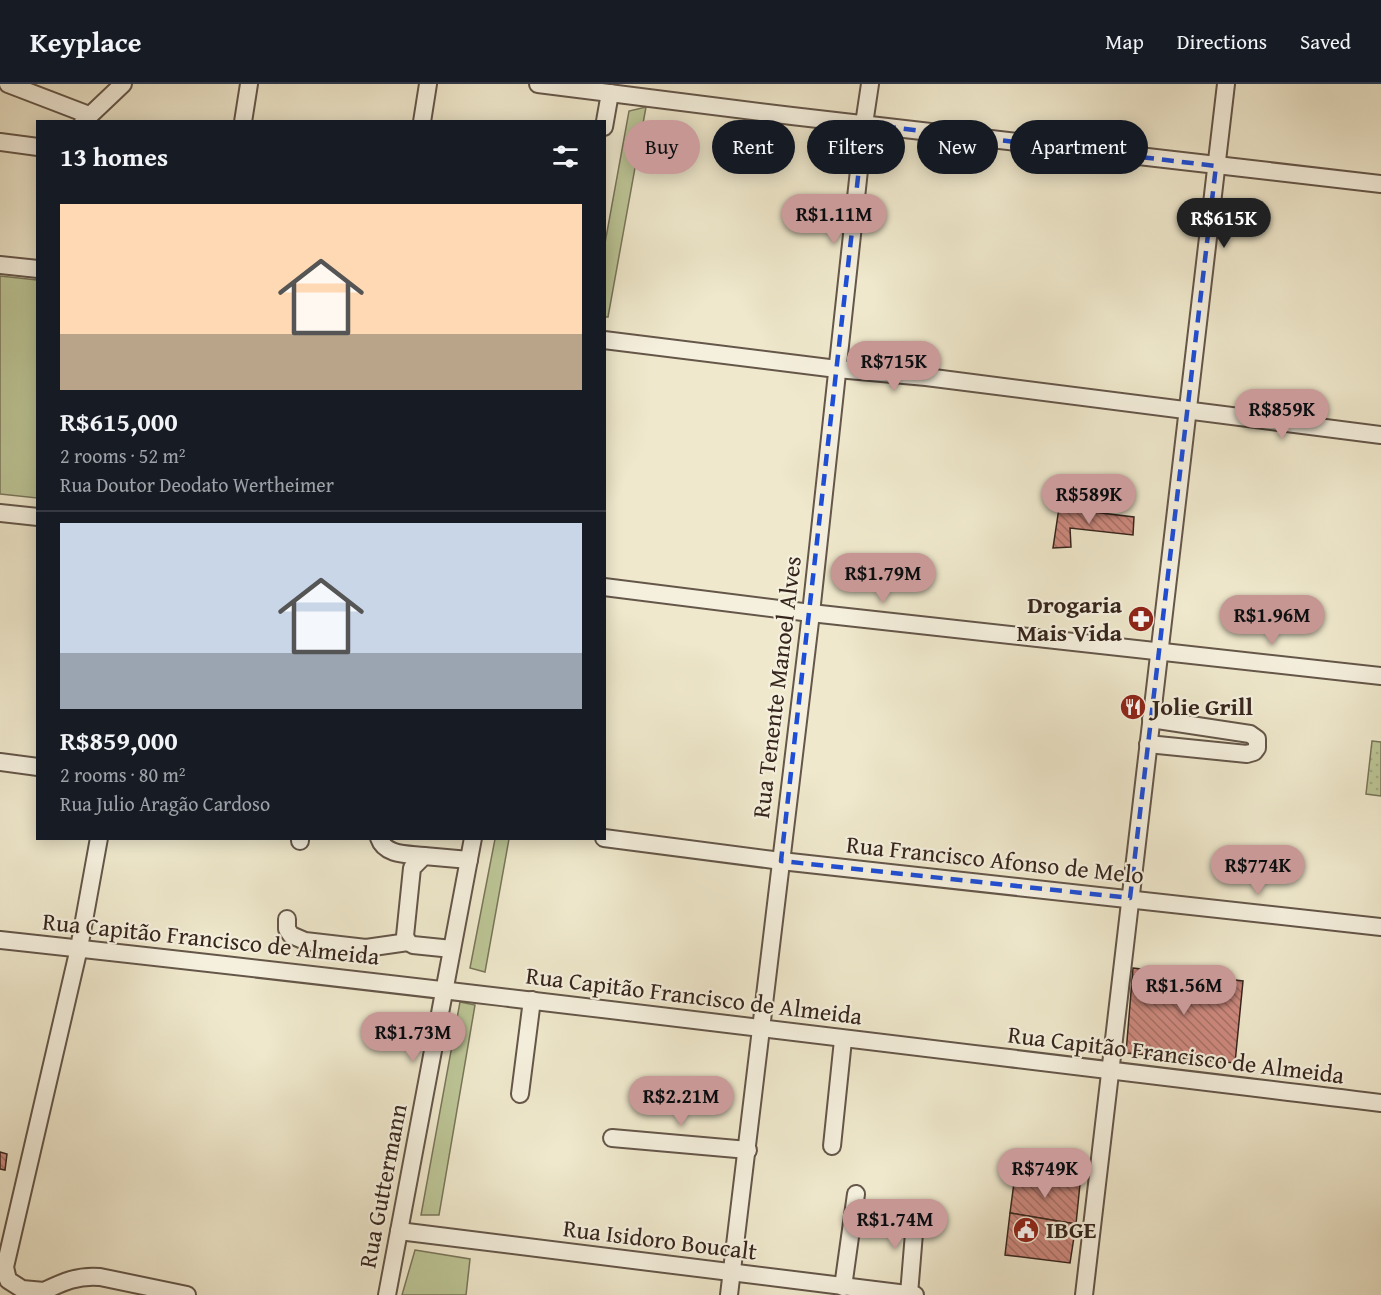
<!DOCTYPE html>
<html lang="en">
<head>
<meta charset="utf-8">
<style>
	body { margin:0; font-family:"Gentium Book Plus",serif; background:#20242c; color:#f1f3f6; height:100vh; display:flex; flex-direction:column; font-size:22px; white-space:nowrap }
	* { box-sizing:border-box; margin:0 }
	p { font-size:20px; color:#9ea1a6 }
	.icon { flex:none; width:33px; height:33px; fill:none; stroke:currentColor; stroke-width:2; stroke-linecap:round; stroke-linejoin:round }
	.map { position:relative; flex:1; overflow:hidden }
	.panel { position:absolute; left:36px; top:36px; width:570px; height:720px; display:flex; flex-direction:column; background:#171b24; border-radius:0px; box-shadow:0 3px 15px #0003 }
	.panel>* { flex:none }
	.guide { position:absolute; left:624px; top:36px; width:570px; height:54px; display:flex; gap:12px }
	.price { position:absolute; translate:-50% -51px; padding:0 14px; border-radius:21px; background:#c59692; color:#111; font-size:20px; line-height:39px; filter:drop-shadow(0 2px 3px #0008) }
	.price::after { content:''; position:absolute; left:50%; top:36px; width:18px; height:14px; margin-left:-9px; background:inherit; clip-path:polygon(0 0,100% 0,50% 100%) }
	.price.on { background:#222; color:#fff }
	ul { padding:0; list-style:none }
	li { display:grid; align-content:center; gap:12px; height:318px; padding:0 24px }
	li+li { border-top:2px solid #363941 }
	li span { display:grid; place-items:center; height:186px; border-radius:0px; color:#555 }
	li>.icon { margin-inline-start:auto }
	span .icon { width:108px; height:108px; fill:#fffc; stroke-width:1 }
	li b { font-size:26px }
	h2 { display:flex; justify-content:space-between; align-items:center; height:72px; padding:0 24px; font-size:26px }
	.tag { padding:0 21px; border-radius:27px; background:#171b24; box-shadow:0 3px 15px #0003; font-size:21px; line-height:54px }
	.tag.on { background:#c59692; color:#111 }
	header { display:flex; align-items:center; gap:36px; box-sizing:border-box; height:84px; padding:0 30px; background:#171b24; border-bottom:2px solid #363941 }
	header strong { font-size:28px }
	nav { display:flex; gap:33px; margin-inline-start:auto; font-size:21px }
	.map>svg:first-child { display:block }
	.grass { fill:#bcc596; stroke:#79755a; stroke-width:1.5 }
	.park { fill:url(#park-dots); stroke:#79755a; stroke-width:1.5 }
	.building { fill:url(#building-back-hatch); stroke:#36251d; stroke-width:1.5 }
	.lines { fill:none; stroke-linecap:round; stroke-linejoin:round }
	.minor-casing { stroke:#645649; stroke-width:20 }
	.minor { stroke:#f5f0de; stroke-width:16 }
	.marked { fill:none; stroke:#1d4ed8; stroke-width:4.5; stroke-dasharray:12 8; stroke-linejoin:round }
	.labels { text-anchor:middle; stroke-width:4.5; stroke-linejoin:round; paint-order:stroke }
	.poi-label { font-size:24px; font-weight:bold; fill:#36251d; stroke:#f5f0de; text-anchor:start }
	.street-label { font-size:24px; fill:#36251d; stroke:#f5f0de }
</style>
</head>
<body>
<header>
<strong>Keyplace</strong>
<nav><a>Map</a><a>Directions</a><a>Saved</a></nav>
</header>
<div class="map">
<svg width="1381" height="1211" viewBox="0 0 1381 1211">
	<defs>
		<pattern id="park-dots" width="8" height="8" patternUnits="userSpaceOnUse" patternTransform="scale(1.5)"><rect width="8" height="8" fill="#bcc596"/><path d="M2 2h.1M6 6h.1" fill="none" stroke="#a2a981" stroke-width="1.8" stroke-linecap="round"/></pattern>
		<pattern id="building-back-hatch" width="6" height="6" patternUnits="userSpaceOnUse" patternTransform="scale(1.5)"><rect width="6" height="6" fill="#cd897e"/><path d="M-1 5l2 2M0 0l6 6M5-1l2 2" fill="none" stroke="#a77067"/></pattern>
	</defs>
	<rect width="100%" height="100%" fill="#efe8cc"/>
	<filter id="stains"><feTurbulence type="fractalNoise" baseFrequency=".00333" numOctaves="4"/><feColorMatrix values="0 0 0 0 .2 0 0 0 0 .09 0 0 0 0 .02 0 0 0 .5 -.17"/></filter>
	<radialGradient id="worn" r=".72"><stop offset=".6" stop-color="#630" stop-opacity="0"/><stop offset="1" stop-color="#630" stop-opacity=".3"/></radialGradient>
	<g class="grass">
		<path d="M 646,23 L 608,233 L 605,233 L 605,159 L 629,27 Z"/>
		<path d="M 0,192 L 37,196 L 37,414 L 0,410 Z"/>
		<path d="M 495,755 L 509,755 L 485,888 L 470,884 Z"/>
		<path d="M 460,918 L 475,921 L 439,1131 L 421,1131 Z"/>
		<path d="M 415,1166 L 470,1175 L 466,1211 L 402,1211 Z"/>
	</g>
	<path class="park" d="M 1372,657 L 1381,658 L 1381,712 L 1366,710 Z"/>
	<g class="building">
		<path d="M 1059,424 L 1134,433 L 1133,451 L 1070,444 L 1071,463 L 1053,464 Z"/>
		<path d="M 1133,884 L 1243,897 L 1235,979 L 1126,969 Z"/>
		<path d="M 0,1068 L 7,1070 L 5,1086 L 0,1085 Z"/>
		<path d="M 1015,1091 L 1080,1100 L 1076,1140 L 1010,1129 Z"/>
		<path d="M 1010,1129 L 1076,1140 L 1070,1179 L 1005,1171 Z"/>
	</g>
	<g class="lines">
		<g class="minor-casing">
			<g id="minor">
				<path d="M 8,0 L 89,31"/>
				<path d="M 538,0 L 792,32 L 1381,100"/>
				<path d="M 83,38 L 123,0"/>
				<path d="M 243,38 L 249,0"/>
				<path d="M 422,38 L 428,0"/>
				<path d="M 604,43 L 610,9"/>
				<path d="M 0,58 L 38,63"/>
				<path d="M 0,181 L 38,185"/>
				<path d="M 604,256 L 837,285 L 926,293 L 1381,351"/>
				<path d="M 0,429 L 38,433"/>
				<path d="M 604,503 L 811,529 L 1381,592"/>
				<path d="M 1148,660 L 1247,670 L 1254,668 L 1257,664 L 1257,655 L 1250,650 L 1151,635"/>
				<path d="M 0,678 L 38,683"/>
				<path d="M 379,754 C 385,772 409,770 424,772"/>
				<path d="M 604,754 L 781,777 L 1381,843"/>
				<path d="M 300,757 L 300,754"/>
				<path d="M 287,835 L 287,845 L 291,851 L 305,857 L 366,864 L 408,858"/>
				<path d="M 0,856 C 461,906 921,964 1381,1019"/>
				<path d="M 452,865 L 413,861 L 408,858 L 405,852 L 412,784 L 424,772 L 469,776"/>
				<path d="M 520,1010 L 532,916"/>
				<path d="M 612,1054 L 748,1066"/>
				<path d="M 832,1062 L 843,956"/>
				<path d="M 399,1147 L 915,1211"/>
				<path d="M 843,1203 L 856,1110"/>
				<path d="M 44,1207 L 22,1205 L 8,1196 L 5,1183 L 79,864 L 99,754"/>
				<path d="M 909,1210 L 916,1125"/>
				<path d="M 41,1211 L 44,1207 C 63,1198 78,1191 100,1193 L 187,1211"/>
				<path d="M 387,1211 L 473,754"/>
				<path d="M 729,1211 L 811,529 L 864,40 L 870,0"/>
				<path d="M 1084,1211 L 1226,0"/>
			</g>
		</g>
		<use href="#minor" class="minor"/>
	</g>
	<path class="marked" d="M 864,40 L 1216,82 L 1130,814 L 781,777 Z"/>
	<defs>
		<g id="pharmacy-disc" transform="scale(1.35)"><circle r="9.5" fill="#8f2418" stroke="#f5f0de"/><path d="M-2-6h4v4h4v4h-4v4h-4v-4h-4v-4h4Z" fill="#fff"/></g>
		<g id="restaurant-disc" transform="scale(1.35)"><circle r="9.5" fill="#8f2418" stroke="#f5f0de"/><path d="M-5-6h1v4h1v-4h1v4h1v-4h1v5L-1.5 .5V6h-2V.5L-5-1ZM5-6V6H3V1.5H1.5Q1.5-4 5-6Z" fill="#fff"/></g>
		<g id="civic-disc" transform="scale(1.35)"><circle r="9.5" fill="#8f2418" stroke="#f5f0de"/><path d="M-.6-6.5H3V-4.5H.6V-3L4-1V1h2V6H-6V1h2V-1L-.6-3ZM-1.2 2.5V6h2.4V2.5Z" fill="#fff"/></g>
	</defs>
	<g fill-rule="evenodd">
		<use href="#pharmacy-disc" x="1141" y="535"/>
		<use href="#restaurant-disc" x="1133" y="623"/>
		<use href="#civic-disc" x="1026" y="1146"/>
	</g>
	<g class="labels">
		<g class="poi-label">
			<text x="1122" y="529" text-anchor="end">Drogaria<tspan x="1122" dy="28">Mais Vida</tspan></text>
			<text x="1152" y="631">Jolie Grill</text>
			<text x="1046" y="1154">IBGE</text>
		</g>
		<g class="street-label">
			<text transform="translate(777 603) rotate(-83)" y="8">Rua Tenente Manoel Alves</text>
			<text transform="translate(995 776) rotate(6)" y="8">Rua Francisco Afonso de Melo</text>
			<text transform="translate(211 855) rotate(6)" y="8">Rua Capitão Francisco de Almeida</text>
			<text transform="translate(694 912) rotate(7)" y="8">Rua Capitão Francisco de Almeida</text>
			<text transform="translate(1176 971) rotate(7)" y="8">Rua Capitão Francisco de Almeida</text>
			<text transform="translate(383 1102) rotate(-79)" y="8">Rua Guttermann</text>
			<text transform="translate(660 1156) rotate(7)" y="8">Rua Isidoro Boucalt</text>
		</g>
	</g>
	<rect width="100%" height="100%" filter="url(#stains)"/>
	<rect width="100%" height="100%" fill="url(#worn)"/>
</svg>
<b class="price" style="left:834px;top:161px">R$1.11M</b>
<b class="price on" style="left:1224px;top:165px">R$615K</b>
<b class="price" style="left:894px;top:308px">R$715K</b>
<b class="price" style="left:1282px;top:356px">R$859K</b>
<b class="price" style="left:1089px;top:441px">R$589K</b>
<b class="price" style="left:883px;top:520px">R$1.79M</b>
<b class="price" style="left:1272px;top:562px">R$1.96M</b>
<b class="price" style="left:1258px;top:812px">R$774K</b>
<b class="price" style="left:1184px;top:932px">R$1.56M</b>
<b class="price" style="left:413px;top:979px">R$1.73M</b>
<b class="price" style="left:681px;top:1043px">R$2.21M</b>
<b class="price" style="left:1045px;top:1115px">R$749K</b>
<b class="price" style="left:895px;top:1166px">R$1.74M</b>
<div class="guide">
<a class="tag on">Buy</a>
<a class="tag">Rent</a>
<a class="tag">Filters</a>
<a class="tag">New</a>
<a class="tag">Apartment</a>
</div>
<section class="panel">
<h2>13 homes<svg class="icon" aria-label="filters" viewBox="0 0 24 24"><path d="M4 7h16M4 17h16"/><circle cx="9" cy="7" r="2"/><circle cx="15" cy="17" r="2"/></svg></h2>
<ul>
<li><span style="background:linear-gradient(#ffd9b3 70%,#b9a48a 0)"><svg class="icon" aria-label="home" viewBox="0 0 24 24"><path d="M3 11l9-7 9 7M6 9v11h12V9"/></svg></span><div><b>R$615,000</b><p>2 rooms · 52 m²</p><p>Rua Doutor Deodato Wertheimer</p></div></li>
<li><span style="background:linear-gradient(#c9d6e8 70%,#9aa5b1 0)"><svg class="icon" aria-label="home" viewBox="0 0 24 24"><path d="M3 11l9-7 9 7M6 9v11h12V9"/></svg></span><div><b>R$859,000</b><p>2 rooms · 80 m²</p><p>Rua Julio Aragão Cardoso</p></div></li>
</ul>
</section>
</div>
</body>
</html>
